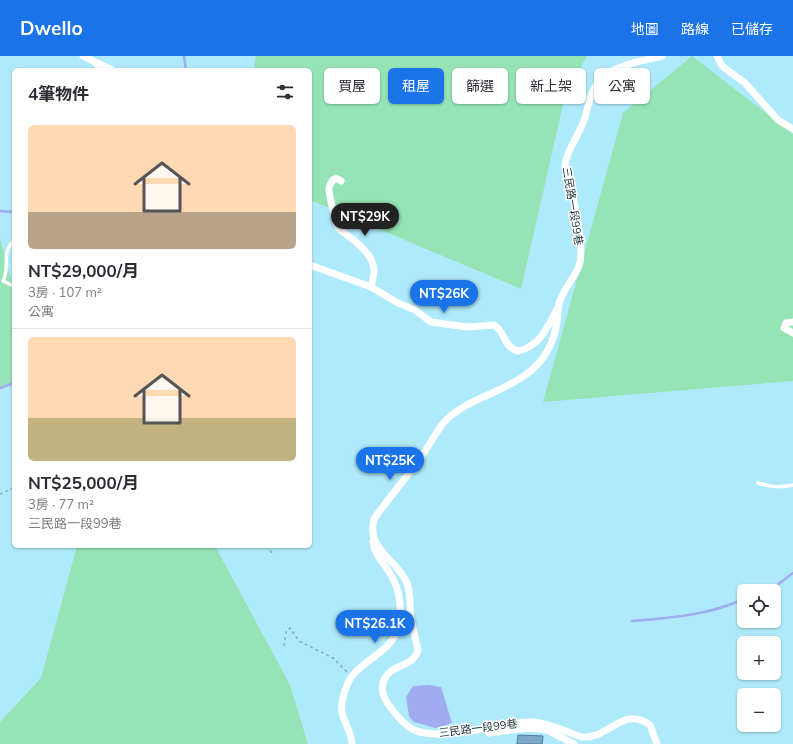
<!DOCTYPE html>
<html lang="zh-TW">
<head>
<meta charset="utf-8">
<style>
	body { margin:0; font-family:Mulish,"Noto Sans TC",sans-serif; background:#f7f7f7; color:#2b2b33; height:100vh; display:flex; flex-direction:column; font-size:15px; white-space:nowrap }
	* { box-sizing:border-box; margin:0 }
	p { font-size:13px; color:#7c7c81 }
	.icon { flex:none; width:22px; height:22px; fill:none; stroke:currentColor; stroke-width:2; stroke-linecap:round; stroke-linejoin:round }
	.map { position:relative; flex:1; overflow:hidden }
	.details { position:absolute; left:12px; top:12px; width:300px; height:480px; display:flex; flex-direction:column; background:#fff; border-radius:6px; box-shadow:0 1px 3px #0004 }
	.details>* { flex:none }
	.hud { position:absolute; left:324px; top:12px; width:380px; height:36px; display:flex; gap:8px }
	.controls { position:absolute; left:737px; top:528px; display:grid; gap:8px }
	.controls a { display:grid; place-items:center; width:44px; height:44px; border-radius:6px; background:#fff; box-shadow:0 1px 3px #0004; font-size:20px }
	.price { position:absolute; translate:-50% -34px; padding:0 9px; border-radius:14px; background:#1a73e8; color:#fff; font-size:13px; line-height:26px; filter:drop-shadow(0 1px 2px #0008) }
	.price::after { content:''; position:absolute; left:50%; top:24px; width:12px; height:9px; margin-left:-6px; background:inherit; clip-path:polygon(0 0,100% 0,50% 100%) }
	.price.selected { background:#222; color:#fff }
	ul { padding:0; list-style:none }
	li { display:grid; align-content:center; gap:8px; height:212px; padding:0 16px }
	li+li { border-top:1px solid #e1e1e2 }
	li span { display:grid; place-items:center; height:124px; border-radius:6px; color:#555 }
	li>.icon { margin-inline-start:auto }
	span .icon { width:72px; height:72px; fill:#fffc; stroke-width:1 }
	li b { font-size:17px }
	h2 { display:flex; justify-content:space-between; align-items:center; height:48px; padding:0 16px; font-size:17px }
	.chip { padding:0 14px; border-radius:6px; background:#fff; box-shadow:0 1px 3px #0004; font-size:14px; line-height:36px }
	.chip.selected { background:#1a73e8; color:#fff }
	header { display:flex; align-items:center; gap:24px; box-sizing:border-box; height:56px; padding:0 20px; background:#1a73e8; color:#fff }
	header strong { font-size:19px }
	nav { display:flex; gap:22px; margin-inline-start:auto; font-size:14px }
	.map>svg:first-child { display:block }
	.green { fill:#96e3b5 }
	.water { fill:#a1abef }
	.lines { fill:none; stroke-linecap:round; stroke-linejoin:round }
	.stream { stroke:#a1abef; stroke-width:2.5 }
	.building { fill:#7ca9c6; stroke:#4d7995 }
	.path { stroke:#7fb0be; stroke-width:1.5; stroke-dasharray:3 3; stroke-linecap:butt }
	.service { stroke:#fff; stroke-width:3.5 }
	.minor { stroke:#fff; stroke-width:7 }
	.labels { text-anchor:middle; stroke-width:3; stroke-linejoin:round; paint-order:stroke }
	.street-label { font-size:11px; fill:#1c353b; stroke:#fff }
</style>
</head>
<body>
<header>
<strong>Dwello</strong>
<nav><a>地圖</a><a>路線</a><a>已儲存</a></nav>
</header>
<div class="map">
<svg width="793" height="688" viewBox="0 0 793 688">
	<rect width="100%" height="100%" fill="#aeeafb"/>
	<g class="green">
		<path d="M 256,0 L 587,0 L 565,40 L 521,233 L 310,144 L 310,14 L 254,14 Z"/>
		<path d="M 692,0 L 793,78 L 793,325 L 543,346 L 623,57 Z"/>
		<path d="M 0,183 L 14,234 L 14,328 L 0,333 Z"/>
		<path d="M 77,490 L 215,490 L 290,629 L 308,688 L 0,688 L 0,666 L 41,622 Z"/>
	</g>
	<path class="water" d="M 428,629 L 441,631 L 452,667 L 436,672 L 414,666 L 409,660 L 406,641 L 413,630 Z"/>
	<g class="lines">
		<g class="stream">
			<path d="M 184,0 L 186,14"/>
			<path d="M 0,155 L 14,156"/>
			<path d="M 0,332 L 14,327"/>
			<path d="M 762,535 L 776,530 L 793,517"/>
			<path d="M 632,565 C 671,562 709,559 744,543"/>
		</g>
	</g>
	<path class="building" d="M 518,679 L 543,680 L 542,688 L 517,688 Z"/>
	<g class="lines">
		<g class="path">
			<path d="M 0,438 L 14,432"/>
			<path d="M 266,490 L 273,498"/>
			<path d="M 284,590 L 286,576 L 290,572 L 299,585 L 333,602 L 347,616"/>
		</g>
		<g class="service">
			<path d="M 93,7 L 100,14"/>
			<path d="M 14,185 C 0,198 11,210 3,225 L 14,230"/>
			<path d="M 758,427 C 771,431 780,432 793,429"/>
		</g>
		<g class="minor">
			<path d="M 83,0 L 112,14"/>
			<path d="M 717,0 L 722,10 L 745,27 L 778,64 L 793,73"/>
			<path d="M 341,125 L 336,122 C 332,124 330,128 329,132 C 328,135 336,167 338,172 C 350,182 374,196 374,215 C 374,220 372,226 371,231"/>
			<path d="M 310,209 L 371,231 L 398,247 L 415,254 L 431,266 L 467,271 L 494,269 C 505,275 504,292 518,295 C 539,291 548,271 557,253"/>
			<path d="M 793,266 L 786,267 L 784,272 L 793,277"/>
			<path d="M 489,677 C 508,675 530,669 549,675 C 557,679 566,684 574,688"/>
			<path d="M 352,688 C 352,674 339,662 342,647 C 343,639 348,624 353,619 C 371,598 395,595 399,565 C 403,544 397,526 385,510 C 379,502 374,495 373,486"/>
			<path d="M 657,688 L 650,669 C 624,649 609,683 582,681 C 566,676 550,667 533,666 C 501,665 442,688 412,673 C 404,668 396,659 391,652 C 384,643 380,635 384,624 C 390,608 412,612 418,595 C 416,584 413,573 411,562 C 409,550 412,536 406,525 C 395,502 366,493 374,463 C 390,440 409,419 425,395 C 433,384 437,373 447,363 C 470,342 504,336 528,317 C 545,304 554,286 557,266 C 558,260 558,253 559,248 C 562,234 574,223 579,210 C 586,191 571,130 565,109 C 567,93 578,81 583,67 C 587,57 588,47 592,37 C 603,9 636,7 662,0"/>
		</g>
	</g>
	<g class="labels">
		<g class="street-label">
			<text transform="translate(573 150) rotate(81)" y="4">三民路一段99巷</text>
			<text transform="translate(478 672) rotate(-7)" y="4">三民路一段99巷</text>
		</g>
	</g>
</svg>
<div class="controls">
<a><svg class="icon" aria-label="locate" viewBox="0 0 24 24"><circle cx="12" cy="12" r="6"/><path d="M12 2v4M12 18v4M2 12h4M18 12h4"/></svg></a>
<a>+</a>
<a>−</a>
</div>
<b class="price selected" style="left:365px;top:181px">NT$29K</b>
<b class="price" style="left:444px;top:258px">NT$26K</b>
<b class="price" style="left:390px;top:425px">NT$25K</b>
<b class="price" style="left:375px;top:588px">NT$26.1K</b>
<div class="hud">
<a class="chip">買屋</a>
<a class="chip selected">租屋</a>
<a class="chip">篩選</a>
<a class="chip">新上架</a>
<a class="chip">公寓</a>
</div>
<section class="details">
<h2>4筆物件<svg class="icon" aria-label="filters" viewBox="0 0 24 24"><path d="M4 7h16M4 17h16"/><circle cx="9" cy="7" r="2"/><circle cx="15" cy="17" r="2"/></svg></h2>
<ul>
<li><span style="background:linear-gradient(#ffd9b3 70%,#b9a48a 0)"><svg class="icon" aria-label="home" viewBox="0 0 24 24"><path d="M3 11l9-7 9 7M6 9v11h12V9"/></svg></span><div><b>NT$29,000/月</b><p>3房 · 107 m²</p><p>公寓</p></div></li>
<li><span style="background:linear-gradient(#ffd9b3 65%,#c2b280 0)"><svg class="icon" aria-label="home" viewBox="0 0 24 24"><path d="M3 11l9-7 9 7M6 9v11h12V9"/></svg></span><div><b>NT$25,000/月</b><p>3房 · 77 m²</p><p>三民路一段99巷</p></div></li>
</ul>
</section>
</div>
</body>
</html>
